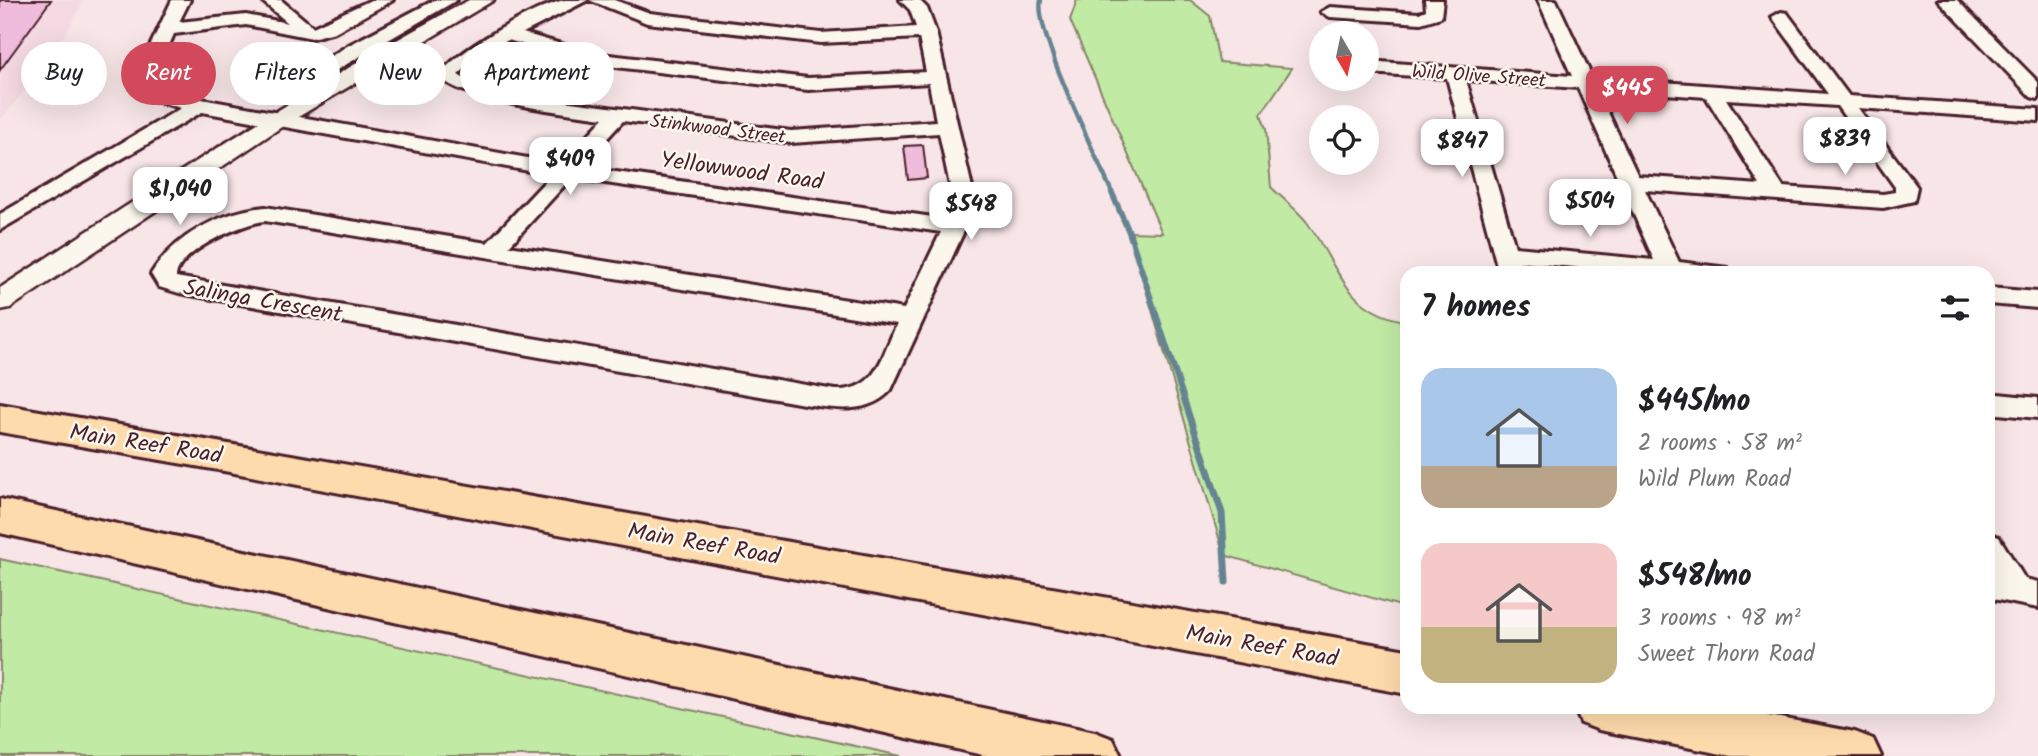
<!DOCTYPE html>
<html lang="en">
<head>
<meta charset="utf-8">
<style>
	body { margin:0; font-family:Kalam,sans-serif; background:#f6f6f6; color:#202124; height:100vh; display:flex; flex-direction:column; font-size:26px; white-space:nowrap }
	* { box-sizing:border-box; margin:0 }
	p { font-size:23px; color:#757577 }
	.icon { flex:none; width:38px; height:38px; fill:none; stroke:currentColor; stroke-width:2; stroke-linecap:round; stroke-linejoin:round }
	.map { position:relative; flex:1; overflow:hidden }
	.sheet { position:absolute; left:1400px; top:266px; width:595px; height:448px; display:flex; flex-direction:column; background:#fff; border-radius:21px; box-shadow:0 7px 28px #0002 }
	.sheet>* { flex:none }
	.top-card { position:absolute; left:21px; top:42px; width:665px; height:63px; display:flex; gap:14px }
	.needle { width:46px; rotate:171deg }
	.tools { position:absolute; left:1309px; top:21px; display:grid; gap:14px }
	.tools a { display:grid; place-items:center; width:70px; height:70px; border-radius:50%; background:#fff; box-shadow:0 7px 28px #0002; font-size:35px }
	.price { position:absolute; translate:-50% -60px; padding:0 16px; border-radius:14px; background:#fff; color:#222; font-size:23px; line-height:46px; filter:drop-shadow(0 2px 4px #0008) }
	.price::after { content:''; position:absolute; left:50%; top:42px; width:21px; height:16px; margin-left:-10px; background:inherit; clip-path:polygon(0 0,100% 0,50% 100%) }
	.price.on { background:#d1495b; color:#fff }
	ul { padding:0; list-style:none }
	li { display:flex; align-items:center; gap:21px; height:175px; padding:0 21px }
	li span { display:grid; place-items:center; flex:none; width:196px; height:140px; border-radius:21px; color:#555 }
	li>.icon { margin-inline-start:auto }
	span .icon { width:84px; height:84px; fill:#fffc; stroke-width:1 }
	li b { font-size:30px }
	h2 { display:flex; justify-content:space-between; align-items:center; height:84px; padding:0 21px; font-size:30px }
	.tag { padding:0 24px; border-radius:32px; background:#fff; box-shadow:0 7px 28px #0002; font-size:24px; line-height:63px }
	.tag.on { background:#d1495b; color:#fff }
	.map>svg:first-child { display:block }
	.built { fill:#f5d9e3 }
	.green { fill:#c1eaa5; stroke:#868468; stroke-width:2 }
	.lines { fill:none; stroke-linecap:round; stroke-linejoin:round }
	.stream-far2 { stroke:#668392; stroke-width:4.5 }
	.stream-far1 { stroke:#668392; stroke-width:6 }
	.stream { stroke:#668392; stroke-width:7 }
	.building { fill:#efbcdb; stroke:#4a1f2b; stroke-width:2 }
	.minor-casing { stroke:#4a1f2b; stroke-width:6 }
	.tertiary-casing { stroke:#4a1f2b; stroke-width:5 }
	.primary-casing { stroke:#4a1f2b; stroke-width:6 }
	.minor { fill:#fbf7ec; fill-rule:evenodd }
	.tertiary { fill:#fbf7ec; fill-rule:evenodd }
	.primary { fill:#fedbac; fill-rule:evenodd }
	.labels { text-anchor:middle; stroke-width:5; stroke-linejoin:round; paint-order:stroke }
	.far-street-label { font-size:19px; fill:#4a1f2b; stroke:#fbf7ec }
	.street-label { font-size:23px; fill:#4a1f2b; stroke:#fbf7ec }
</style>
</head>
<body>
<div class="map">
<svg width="2038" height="756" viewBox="0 0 2038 756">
	<rect width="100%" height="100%" fill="#f7e5e7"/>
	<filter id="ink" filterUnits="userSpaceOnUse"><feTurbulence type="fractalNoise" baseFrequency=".0143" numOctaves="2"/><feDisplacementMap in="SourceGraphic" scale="14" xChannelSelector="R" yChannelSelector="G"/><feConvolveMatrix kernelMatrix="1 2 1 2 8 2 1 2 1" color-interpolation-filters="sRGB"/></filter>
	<g filter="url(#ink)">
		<path class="built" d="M 0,0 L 84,0 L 52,58 L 0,120 Z"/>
		<g class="green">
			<path d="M 1077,0 L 1190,0 L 1210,16 L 1219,62 L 1292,68 L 1261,114 L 1266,129 L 1271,187 C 1282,198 1296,209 1306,221 C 1337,262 1343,308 1400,320 L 1407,350 L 1407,428 L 1403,439 L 1407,442 L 1407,608 L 1224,555 L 1129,232 L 1162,233 L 1070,20 Z"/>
			<path d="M 0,559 L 901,756 L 0,756 Z"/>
		</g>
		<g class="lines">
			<path class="stream-far2" d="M 1041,0 C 1033,30 1098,159 1113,195"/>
			<path class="stream-far1" d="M 1112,193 L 1129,232 L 1198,442"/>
			<path class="stream" d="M 1198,440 L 1222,513 L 1226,582"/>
		</g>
		<g class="building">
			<path d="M 0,0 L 51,0 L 0,70 Z"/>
			<path d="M 923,145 L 927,178 L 908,180 L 904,146 Z"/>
		</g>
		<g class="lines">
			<g class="minor-casing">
				<g id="minor">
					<path d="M 172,0 L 190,0 L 179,22 L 246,15 L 288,23 L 261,0 L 281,0 L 313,27 L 371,0 L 393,0 L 335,32 L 312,38 L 246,25 L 174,34 L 154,80 L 155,89 L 163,92 L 561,164 L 604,118 C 571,114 457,100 439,76 C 454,52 537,5 565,0 C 572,0 581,0 588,0 L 523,33 L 592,53 L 808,78 L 926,72 L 919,38 L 821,43 L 647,23 L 589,0 L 614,0 L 650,13 L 821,33 L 916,27 L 910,10 L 900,0 L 919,0 L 927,8 L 936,32 L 976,205 L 891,390 C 868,415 835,409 804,404 L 179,293 L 159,287 L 151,274 C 175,235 220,212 265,207 L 487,243 L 551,175 L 202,112 L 0,230 L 0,214 L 181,108 L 139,96 L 134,80 ZM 508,40 L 591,64 L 808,90 L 929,83 L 936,121 L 791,131 L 540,98 L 465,79 L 458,75 L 473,61 ZM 623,121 L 791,143 L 939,133 L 954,205 L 947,219 L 581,167 ZM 571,178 L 941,232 L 904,309 L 509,246 ZM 265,221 L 897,324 C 881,357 878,391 835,390 L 176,277 C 176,252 243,223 265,221 Z"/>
					<path d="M 435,0 L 457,0 L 292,96 L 285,98 L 275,92 L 347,46 Z"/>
					<path d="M 1425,0 L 1443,0 L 1441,17 L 1421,23 L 1330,17 L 1321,12 L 1330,7 L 1419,13 L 1426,10 Z"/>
					<path d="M 1538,0 L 1556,0 L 1592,77 L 1828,94 L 1772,17 L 1781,12 L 1787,13 L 1849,96 L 2038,109 L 2038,121 L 1858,108 L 1917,187 L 1914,201 L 1883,208 L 1645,190 L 1679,262 L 1728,268 L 1732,273 L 1641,273 L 1519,262 L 1523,273 L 1499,273 L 1447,78 L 1367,73 L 1367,61 L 1572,76 ZM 1466,80 L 1578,88 L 1654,260 L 1515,247 ZM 1597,89 L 1706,97 L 1760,185 L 1638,176 ZM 1726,99 L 1837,106 L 1895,187 L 1895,192 L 1883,194 L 1783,187 Z"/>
					<path d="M 1938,0 L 1957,0 L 2038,82 L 2038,99 L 2031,97 Z"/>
					<path d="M 1988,288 L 2038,292 L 2038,308 L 1988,304 Z"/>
					<path d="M 1988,393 L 2038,398 L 2038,418 L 1988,413 Z"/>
					<path d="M 1988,534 L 1999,537 L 2025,579 L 2038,582 L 2038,608 L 1988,598 Z"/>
				</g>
			</g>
			<g class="tertiary-casing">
				<path id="tertiary" d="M 469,0 L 494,0 L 283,126 L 10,308 L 0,310 L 0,288 C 154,188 307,87 469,0 Z"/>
			</g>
			<g class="primary-casing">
				<g id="primary">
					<path d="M 0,404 L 1407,650 L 1407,694 L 224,471 L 0,432 Z"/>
					<path d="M 0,499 L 1095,732 L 1113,739 L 1121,756 L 987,756 L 0,533 Z"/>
					<path d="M 1574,707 L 1722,707 L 1855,732 L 1873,739 L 1881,756 L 1732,756 L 1599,730 L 1581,723 Z"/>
				</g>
			</g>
			<use href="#minor" class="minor"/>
			<use href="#tertiary" class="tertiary"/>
			<use href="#primary" class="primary"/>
		</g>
	</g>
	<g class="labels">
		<g class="far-street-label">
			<text transform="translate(1479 75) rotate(4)" y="7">Wild Olive Street</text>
			<text transform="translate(718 128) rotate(7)" y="7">Stinkwood Street</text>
		</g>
		<g class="street-label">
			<text transform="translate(742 170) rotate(8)" y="8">Yellowwood Road</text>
			<text transform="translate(263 300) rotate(10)" y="8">Salinga Crescent</text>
			<text transform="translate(146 443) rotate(9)" y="8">Main Reef Road</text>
			<text transform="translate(704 543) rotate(10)" y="8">Main Reef Road</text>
			<text transform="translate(1262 645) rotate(10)" y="8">Main Reef Road</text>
		</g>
	</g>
</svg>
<div class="tools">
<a><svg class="needle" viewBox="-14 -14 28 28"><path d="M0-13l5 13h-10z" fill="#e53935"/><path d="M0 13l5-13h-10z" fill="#757577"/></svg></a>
<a><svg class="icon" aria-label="locate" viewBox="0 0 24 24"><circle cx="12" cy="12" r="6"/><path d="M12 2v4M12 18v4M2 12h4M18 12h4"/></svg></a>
</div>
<b class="price on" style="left:1627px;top:126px">$445</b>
<b class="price" style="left:1845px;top:177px">$839</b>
<b class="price" style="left:1462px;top:179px">$847</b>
<b class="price" style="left:570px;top:197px">$409</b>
<b class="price" style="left:180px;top:227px">$1,040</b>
<b class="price" style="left:1590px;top:239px">$504</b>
<b class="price" style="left:971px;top:242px">$548</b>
<div class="top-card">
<a class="tag">Buy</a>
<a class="tag on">Rent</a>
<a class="tag">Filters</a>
<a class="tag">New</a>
<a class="tag">Apartment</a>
</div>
<section class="sheet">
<h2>7 homes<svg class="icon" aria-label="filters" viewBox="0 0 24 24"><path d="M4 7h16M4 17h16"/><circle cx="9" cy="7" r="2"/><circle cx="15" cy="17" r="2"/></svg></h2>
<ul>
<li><span style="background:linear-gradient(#a9c7e8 70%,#b9a48a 0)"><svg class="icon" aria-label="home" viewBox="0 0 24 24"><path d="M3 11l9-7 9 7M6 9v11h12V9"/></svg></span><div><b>$445/mo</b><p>2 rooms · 58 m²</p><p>Wild Plum Road</p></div></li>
<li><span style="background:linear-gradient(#f6c9c9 60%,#c2b280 0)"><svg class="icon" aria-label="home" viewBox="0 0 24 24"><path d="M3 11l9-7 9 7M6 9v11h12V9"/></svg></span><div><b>$548/mo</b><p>3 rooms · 98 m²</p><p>Sweet Thorn Road</p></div></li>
</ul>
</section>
</div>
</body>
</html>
